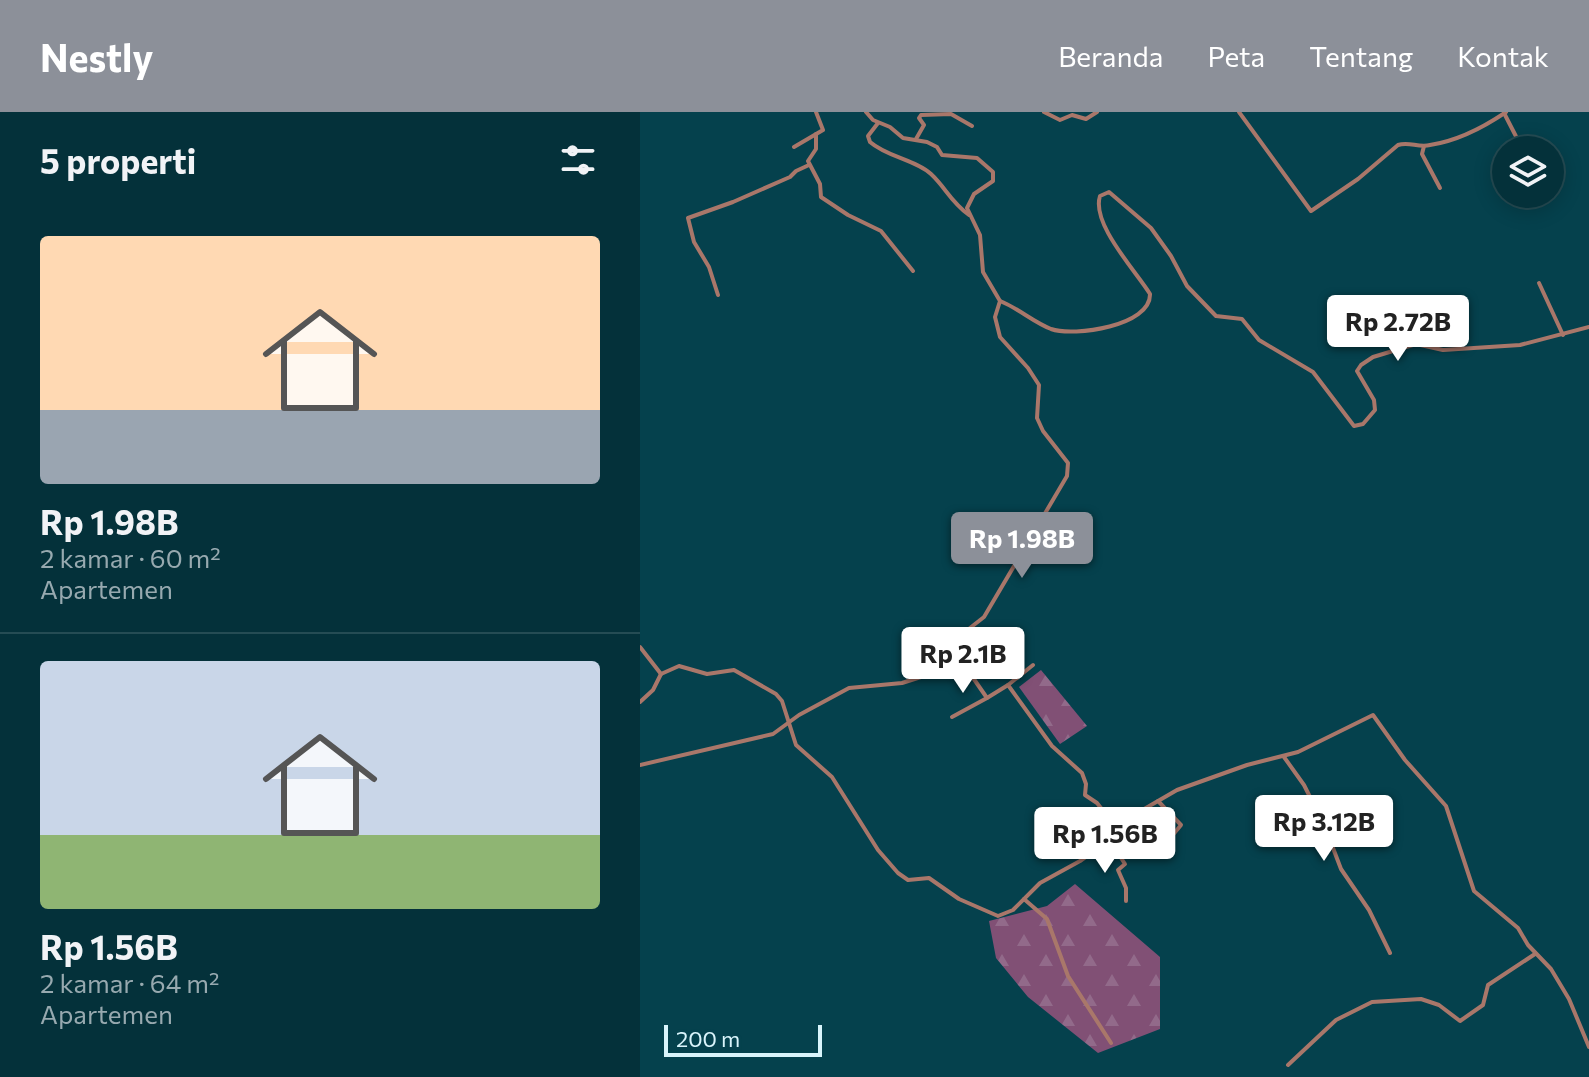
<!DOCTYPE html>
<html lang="id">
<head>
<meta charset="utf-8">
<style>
	body { margin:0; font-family:Commissioner,sans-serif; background:#0d3942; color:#f1f3f6; height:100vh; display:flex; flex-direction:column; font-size:30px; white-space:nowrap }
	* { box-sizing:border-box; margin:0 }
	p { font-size:26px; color:#97a9af }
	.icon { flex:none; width:44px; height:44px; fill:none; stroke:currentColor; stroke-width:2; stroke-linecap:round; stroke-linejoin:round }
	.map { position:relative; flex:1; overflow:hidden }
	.drawer { display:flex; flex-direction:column; background:#04313a; width:640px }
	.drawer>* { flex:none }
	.controls { position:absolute; left:852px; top:24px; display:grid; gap:16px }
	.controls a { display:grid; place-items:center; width:72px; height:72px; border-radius:50%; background:#04313a; box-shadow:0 4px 20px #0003,0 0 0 2px #254c54; font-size:40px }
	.scale { position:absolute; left:24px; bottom:20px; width:158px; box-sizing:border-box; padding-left:8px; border:4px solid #d9f4fb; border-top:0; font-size:22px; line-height:28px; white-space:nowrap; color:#d9f4fb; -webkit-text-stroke:6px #05414d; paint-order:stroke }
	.price { position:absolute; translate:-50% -68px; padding:0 18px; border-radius:8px; background:#fff; color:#222; font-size:26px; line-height:52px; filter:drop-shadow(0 2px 4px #0008) }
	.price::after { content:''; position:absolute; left:50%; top:48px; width:24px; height:18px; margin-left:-12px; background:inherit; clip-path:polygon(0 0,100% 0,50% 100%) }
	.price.selected { background:#8c9099; color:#fff }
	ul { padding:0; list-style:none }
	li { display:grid; align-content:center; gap:16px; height:424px; padding:0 40px }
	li+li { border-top:2px solid #254c54 }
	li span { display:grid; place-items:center; height:248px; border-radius:8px; color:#555 }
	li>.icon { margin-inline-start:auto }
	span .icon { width:144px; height:144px; fill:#fffc; stroke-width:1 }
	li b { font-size:34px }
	h2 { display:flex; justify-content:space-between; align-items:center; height:96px; padding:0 40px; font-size:34px }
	header { display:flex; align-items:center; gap:48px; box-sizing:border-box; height:112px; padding:0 40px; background:#8c9099; color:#fff }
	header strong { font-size:38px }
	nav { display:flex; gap:44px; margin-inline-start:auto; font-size:28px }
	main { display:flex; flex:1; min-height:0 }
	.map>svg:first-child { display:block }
	.forest { fill:url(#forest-firs) }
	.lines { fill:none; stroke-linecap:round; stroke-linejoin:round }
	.minor { stroke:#a9776a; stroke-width:4 }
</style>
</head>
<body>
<header>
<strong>Nestly</strong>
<nav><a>Beranda</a><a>Peta</a><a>Tentang</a><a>Kontak</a></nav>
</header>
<main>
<section class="drawer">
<h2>5 properti<svg class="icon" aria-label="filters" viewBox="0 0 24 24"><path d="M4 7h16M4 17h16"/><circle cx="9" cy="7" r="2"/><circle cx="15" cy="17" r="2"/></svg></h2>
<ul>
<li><span style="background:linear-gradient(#ffd9b3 70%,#9aa5b1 0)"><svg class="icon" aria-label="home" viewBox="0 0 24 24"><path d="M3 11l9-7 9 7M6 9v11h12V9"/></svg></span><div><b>Rp 1.98B</b><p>2 kamar · 60 m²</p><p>Apartemen</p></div></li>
<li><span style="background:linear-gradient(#c9d6e8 70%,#8fb573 0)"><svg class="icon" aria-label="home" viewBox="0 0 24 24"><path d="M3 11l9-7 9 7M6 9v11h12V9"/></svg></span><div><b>Rp 1.56B</b><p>2 kamar · 64 m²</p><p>Apartemen</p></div></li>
</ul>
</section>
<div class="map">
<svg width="949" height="965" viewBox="0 0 949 965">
	<defs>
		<pattern id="forest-firs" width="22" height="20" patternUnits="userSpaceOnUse" patternTransform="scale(2)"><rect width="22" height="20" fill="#815075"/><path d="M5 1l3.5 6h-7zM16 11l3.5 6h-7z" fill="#926a8a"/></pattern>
	</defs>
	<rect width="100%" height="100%" fill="#05414d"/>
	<g class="forest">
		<path d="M 401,558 L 447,614 L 420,632 L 379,575 Z"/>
		<path d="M 435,772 L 520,845 L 520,917 L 458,941 L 388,885 L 356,846 L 349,809 L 407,794 Z"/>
	</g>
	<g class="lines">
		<g class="minor">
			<path d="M 404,0 L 420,8 L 432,3 L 446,7 L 457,0"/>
			<path d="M 599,0 L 671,99 L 718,67 L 758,33 C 769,29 778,36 790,33 C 816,29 844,15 866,0"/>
			<path d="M 864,1 L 883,38"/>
			<path d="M 238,11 L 228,24 L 230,30 C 247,45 276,48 291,62 C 306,76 310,89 329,103"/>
			<path d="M 176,22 L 176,37 L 168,49 L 180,72 L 181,85 L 208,103 L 241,119 L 273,159"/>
			<path d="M 276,27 L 284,13 L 279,6 L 281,3 L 311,2 L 332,14"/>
			<path d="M 784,34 L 782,42 L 800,76"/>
			<path d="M 154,35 L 183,18 L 176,0"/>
			<path d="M 899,171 L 923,223"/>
			<path d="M 78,183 L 69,155 L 54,130 L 48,106 L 93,90 L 150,65 L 156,59 L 169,53"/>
			<path d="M 360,189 C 378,196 393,210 411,217 C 434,225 511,214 510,182 C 496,159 451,112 460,84 L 469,80 L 511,116 L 531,144 L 547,174 L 576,204 L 602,207 L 619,228 L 673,260 L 714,314 L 723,312 L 735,298 L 734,288 L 717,259 L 721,253 L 733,245 L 776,232 L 803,238 L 880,233 L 949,215"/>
			<path d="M 311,534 L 347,586 L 368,573 L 412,634 L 442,661 L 446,672 L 445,683 L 457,691 L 476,715"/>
			<path d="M 0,535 L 21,562 L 39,554 L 67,562 L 94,558 L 136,582 L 142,589 L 156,633 L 192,665 L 238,738 L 258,761 L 268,768 L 289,766 L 319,787 L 358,804 L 373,798 L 400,771 L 440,749 L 461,734 L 480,711 L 537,678 L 607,653 L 658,640 L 733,603 L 765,648 L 806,694 L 834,779 L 878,816 L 888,833 L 911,857 L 929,887 L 949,935"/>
			<path d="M 353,539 L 377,566"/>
			<path d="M 368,573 L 393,553"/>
			<path d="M 0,590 L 13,578 L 21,562"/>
			<path d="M 312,605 L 347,586"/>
			<path d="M 644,645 L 664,673 L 685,715 L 701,757 L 729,798 L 750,841"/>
			<path d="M 0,653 L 133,622 L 159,603 L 209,576 L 262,571 L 284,564 L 301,548 L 316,527 L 344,505 L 427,364 L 428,351 L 403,319 L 397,306 L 399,273 L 388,256 L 360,225 L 355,205 L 360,189 L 343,160 L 340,123 L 327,96 L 334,82 L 353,69 L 353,60 L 337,46 L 302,43 L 297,35 L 287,30 L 263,26 L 250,15 L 233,8 L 226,0"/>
			<path d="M 518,689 L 541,713 L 522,736"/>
			<path d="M 468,726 L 485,752 L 478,758 L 486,776 L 486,789"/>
			<path d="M 384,787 L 407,807 L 428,864 L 471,931"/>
			<path d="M 648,953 L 696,908 L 732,890 L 781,887 L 799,893 L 820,909 L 843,893 L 848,873 L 895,842"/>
		</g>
	</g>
</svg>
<div class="controls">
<a><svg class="icon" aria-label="layers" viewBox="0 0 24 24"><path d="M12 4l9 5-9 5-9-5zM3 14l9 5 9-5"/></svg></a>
</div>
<div class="scale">200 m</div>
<b class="price" style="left:758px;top:251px">Rp 2.72B</b>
<b class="price selected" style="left:382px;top:468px">Rp 1.98B</b>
<b class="price" style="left:323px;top:583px">Rp 2.1B</b>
<b class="price" style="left:684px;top:751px">Rp 3.12B</b>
<b class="price" style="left:465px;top:763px">Rp 1.56B</b>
</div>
</main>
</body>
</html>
